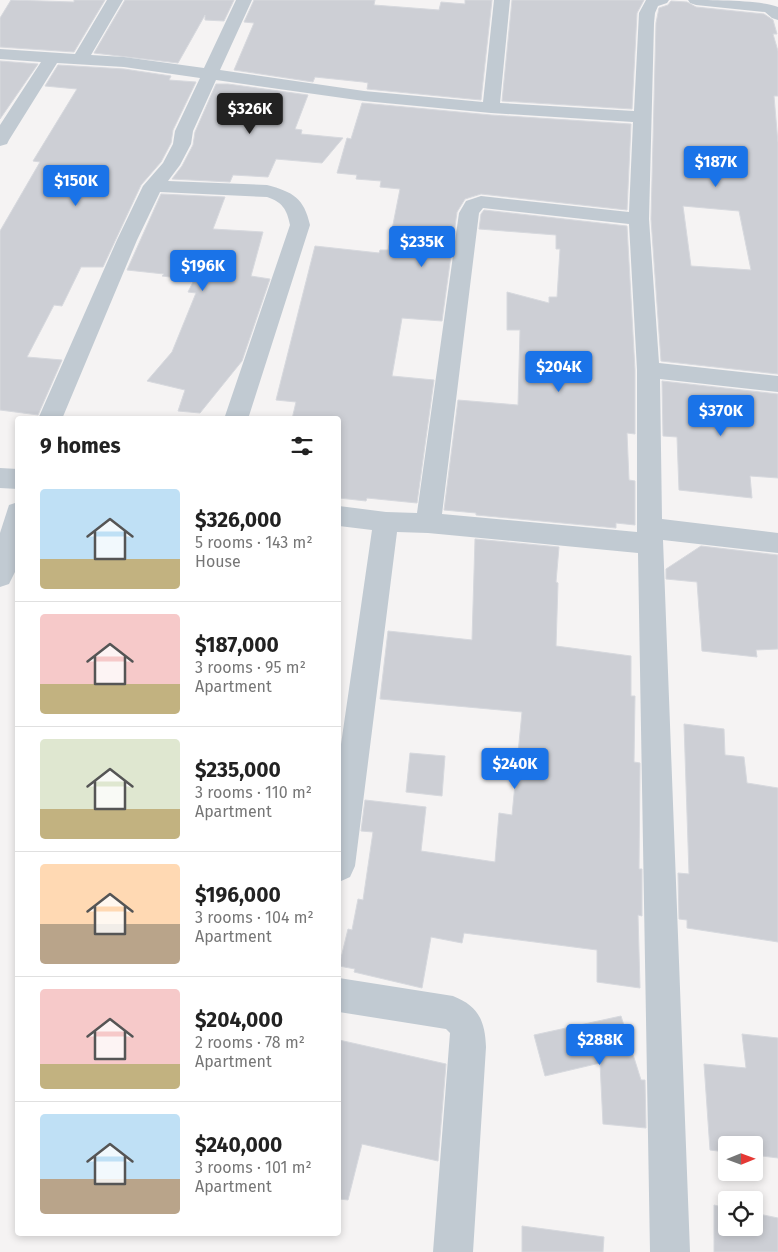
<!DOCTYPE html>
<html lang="en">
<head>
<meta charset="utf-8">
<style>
	body { margin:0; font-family:"Fira Sans",sans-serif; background:#f6f6f6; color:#222; height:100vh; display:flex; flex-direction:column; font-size:19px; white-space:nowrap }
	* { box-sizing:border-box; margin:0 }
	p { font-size:16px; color:#767676 }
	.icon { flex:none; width:28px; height:28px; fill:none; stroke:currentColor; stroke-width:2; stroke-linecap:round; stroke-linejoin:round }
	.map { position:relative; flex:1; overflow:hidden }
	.side { position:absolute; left:15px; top:416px; width:326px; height:820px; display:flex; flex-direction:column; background:#fff; border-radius:5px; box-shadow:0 2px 8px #0003 }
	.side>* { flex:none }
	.needle { width:32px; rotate:89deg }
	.fabs { position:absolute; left:718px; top:1136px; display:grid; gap:10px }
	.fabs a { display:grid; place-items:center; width:45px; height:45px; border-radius:5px; background:#fff; box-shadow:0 2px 8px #0003; font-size:25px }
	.price { position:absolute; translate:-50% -42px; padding:0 11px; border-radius:5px; background:#1a73e8; color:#fff; font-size:16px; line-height:32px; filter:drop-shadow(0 1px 2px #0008) }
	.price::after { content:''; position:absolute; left:50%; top:30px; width:15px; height:11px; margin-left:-8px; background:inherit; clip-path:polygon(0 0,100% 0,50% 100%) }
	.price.selected { background:#222; color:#fff }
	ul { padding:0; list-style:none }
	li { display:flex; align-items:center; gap:15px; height:125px; padding:0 25px }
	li+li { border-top:1px solid #e0e0e0 }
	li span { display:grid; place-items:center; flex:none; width:140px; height:100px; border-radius:5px; color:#555 }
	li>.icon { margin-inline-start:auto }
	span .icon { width:60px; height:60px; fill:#fffc; stroke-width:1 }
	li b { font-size:21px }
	h2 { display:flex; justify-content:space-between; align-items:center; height:60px; padding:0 25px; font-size:21px }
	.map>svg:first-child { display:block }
	.building { fill:#cdcfd5; stroke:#d7d9de; fill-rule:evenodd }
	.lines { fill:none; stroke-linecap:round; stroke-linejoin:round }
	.minor { fill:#c1cad2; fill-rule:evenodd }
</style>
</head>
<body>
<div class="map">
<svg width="778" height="1252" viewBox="0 0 778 1252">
	<rect width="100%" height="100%" fill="#f5f3f3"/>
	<g class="building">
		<path d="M 11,0 L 74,2 L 74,0 L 105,0 L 74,52 L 0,47 L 0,18 Z"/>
		<path d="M 125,0 L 234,0 L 224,21 L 205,20 L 205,15 L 178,63 L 94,53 Z"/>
		<path d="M 254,0 L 375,0 L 374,5 L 439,10 L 441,2 L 465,4 L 465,0 L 492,0 L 481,100 L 367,89 L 368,83 L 363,82 L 315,77 L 313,82 L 234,70 L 254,23 L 244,22 Z"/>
		<path d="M 512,0 L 644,0 L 637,13 L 632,109 L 502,101 Z"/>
		<path d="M 671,1 L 687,2 L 696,7 L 764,14 L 773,20 L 777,34 L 773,34 L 778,51 L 778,96 L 774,96 L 778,143 L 778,374 L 661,361 L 651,219 L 656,23 L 659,8 L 668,5 ZM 683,206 L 739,211 L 751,270 L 691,266 Z"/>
		<path d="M 0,61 L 38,64 L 0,119 Z"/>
		<path d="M 58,65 L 124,69 L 171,76 L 169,80 L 196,82 L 173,130 L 171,143 L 161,162 L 141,185 L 103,267 L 81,267 L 62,306 L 54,305 L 27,357 L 62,360 L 38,415 L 0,410 L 0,231 L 40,162 L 33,161 L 77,89 L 45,86 Z"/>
		<path d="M 216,84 L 228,84 L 308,95 L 295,129 L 302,130 L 301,134 L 343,138 L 322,163 L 276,159 L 268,177 L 233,175 L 230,182 L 172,179 L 182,166 L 193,145 L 195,132 Z"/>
		<path d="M 362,103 L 491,115 L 631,124 L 627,210 L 481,194 L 465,199 L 457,212 L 442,321 L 402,318 L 392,376 L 434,380 L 417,503 L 367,498 L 366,501 L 339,498 L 339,419 L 292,419 L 296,402 L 276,400 L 315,246 L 379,253 L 380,250 L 388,250 L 400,189 L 380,187 L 381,181 L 356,179 L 357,175 L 337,173 L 347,138 L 351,139 Z"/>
		<path d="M 161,194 L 225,197 L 213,229 L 263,232 L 251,276 L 270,279 L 242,361 L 200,413 L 178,411 L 185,390 L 147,381 L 172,352 L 196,293 L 188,292 L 194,280 L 162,276 L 164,274 L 127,270 Z"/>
		<path d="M 484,210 L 627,226 L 635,370 L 635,434 L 627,433 L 629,480 L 635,481 L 635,525 L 616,523 L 616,528 L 476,515 L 476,513 L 444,510 L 458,400 L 518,405 L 520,330 L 507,330 L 507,292 L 549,303 L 549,297 L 557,297 L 560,249 L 556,249 L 556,235 L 479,229 L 481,214 Z"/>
		<path d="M 662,381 L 778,394 L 778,478 L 750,476 L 752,498 L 679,490 L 677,437 L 663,436 Z"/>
		<path d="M 475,539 L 559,547 L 556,582 L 558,583 L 556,646 L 631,656 L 631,696 L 635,696 L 634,762 L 640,763 L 639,869 L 642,869 L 642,916 L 638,915 L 640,988 L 597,982 L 597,950 L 464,933 L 462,943 L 431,937 L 422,988 L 354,972 L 355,969 L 339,966 L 348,929 L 352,930 L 358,899 L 363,900 L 373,832 L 361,831 L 365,800 L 426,807 L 421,851 L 495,862 L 499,813 L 512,815 L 522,712 L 380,699 L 388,631 L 472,640 Z"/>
		<path d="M 701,546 L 778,555 L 778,649 L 756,650 L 757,657 L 702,651 L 697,582 L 666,579 L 666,569 Z"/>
		<path d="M 684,724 L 724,729 L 725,755 L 744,757 L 747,783 L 778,788 L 778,942 L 687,928 L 687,920 L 679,919 L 678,873 L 689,874 Z"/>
		<path d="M 410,753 L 445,756 L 442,796 L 406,792 Z"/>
		<path d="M 621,1016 L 641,1080 L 645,1080 L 646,1128 L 603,1124 L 600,1063 L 545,1076 L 534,1035 Z"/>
		<path d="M 742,1034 L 778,1038 L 778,1158 L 754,1155 L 754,1145 L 726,1145 L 726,1152 L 710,1150 L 704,1064 L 746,1068 Z"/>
		<path d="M 339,1040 L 446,1064 L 438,1161 L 362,1144 L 348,1200 L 339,1199 Z"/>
		<path d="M 714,1205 L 726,1208 L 726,1228 L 754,1228 L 754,1213 L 778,1218 L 778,1252 L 714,1252 Z"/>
		<path d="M 522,1226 L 604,1237 L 603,1252 L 522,1252 Z"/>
	</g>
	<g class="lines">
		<g class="minor">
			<path d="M 107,0 L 123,0 L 91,55 L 124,57 L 204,68 L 236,0 L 252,0 L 220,70 L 364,91 L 483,102 L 494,0 L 510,0 L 500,103 L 634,111 L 639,13 L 646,0 L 669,0 L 667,3 L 658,6 L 655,13 L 654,23 L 649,219 L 659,363 L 778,376 L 778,392 L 660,379 L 662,519 L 778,533 L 778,553 L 663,540 L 690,1252 L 650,1252 L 638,553 L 428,533 L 397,532 L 355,866 L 350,877 L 339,882 L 339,758 L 372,530 L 339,526 L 339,506 L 386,512 L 417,513 L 459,213 L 466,201 L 481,196 L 629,212 L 633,122 L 491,113 L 364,101 L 216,80 L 193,131 L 191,144 L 180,165 L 168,181 L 267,185 C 293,192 304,198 310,225 L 248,419 L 224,419 L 290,225 C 287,209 282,202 267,197 L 160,192 L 137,240 L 62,419 L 38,419 L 117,240 L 143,186 L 163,163 L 173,144 L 175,131 L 200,78 L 124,67 L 57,63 L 9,140 L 7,144 L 0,146 L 0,125 L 41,62 L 0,59 L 0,49 L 75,54 ZM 483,208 L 629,224 L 637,370 L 637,532 L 442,514 L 479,213 Z"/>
			<path d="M 688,0 C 707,0 764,0 778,7 L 778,20 L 772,18 L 765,12 L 696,5 L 690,3 Z"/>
			<path d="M 0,468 L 18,469 L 18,489 L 0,488 Z"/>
			<path d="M 18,502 L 18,566 L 9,584 L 0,587 L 0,533 L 9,505 Z"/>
			<path d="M 339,978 L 453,996 C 478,1006 485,1020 486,1047 L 473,1252 L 433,1252 L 450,1033 L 446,1029 L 339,1012 Z"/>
		</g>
	</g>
</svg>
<div class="fabs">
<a><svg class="needle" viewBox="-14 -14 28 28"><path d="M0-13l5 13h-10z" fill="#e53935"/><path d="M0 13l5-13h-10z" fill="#767676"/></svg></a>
<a><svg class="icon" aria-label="locate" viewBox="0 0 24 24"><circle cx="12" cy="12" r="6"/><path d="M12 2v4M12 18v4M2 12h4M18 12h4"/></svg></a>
</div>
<b class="price selected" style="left:250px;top:135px">$326K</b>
<b class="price" style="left:716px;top:188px">$187K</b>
<b class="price" style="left:76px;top:207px">$150K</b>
<b class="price" style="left:422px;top:268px">$235K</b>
<b class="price" style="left:203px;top:292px">$196K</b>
<b class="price" style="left:559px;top:393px">$204K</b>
<b class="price" style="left:721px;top:437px">$370K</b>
<b class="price" style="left:515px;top:790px">$240K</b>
<b class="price" style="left:600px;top:1066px">$288K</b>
<section class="side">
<h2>9 homes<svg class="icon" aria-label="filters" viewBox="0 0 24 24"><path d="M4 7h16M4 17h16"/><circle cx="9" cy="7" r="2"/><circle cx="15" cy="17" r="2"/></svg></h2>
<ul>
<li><span style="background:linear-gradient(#bfe0f5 70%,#c2b280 0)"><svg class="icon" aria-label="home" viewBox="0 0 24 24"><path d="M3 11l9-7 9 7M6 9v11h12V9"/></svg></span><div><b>$326,000</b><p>5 rooms · 143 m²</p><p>House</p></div></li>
<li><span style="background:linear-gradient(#f6c9c9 70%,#c2b280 0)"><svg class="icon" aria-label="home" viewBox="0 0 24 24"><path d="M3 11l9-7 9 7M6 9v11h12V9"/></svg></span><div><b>$187,000</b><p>3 rooms · 95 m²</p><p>Apartment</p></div></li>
<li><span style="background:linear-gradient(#dfe7d0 70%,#c2b280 0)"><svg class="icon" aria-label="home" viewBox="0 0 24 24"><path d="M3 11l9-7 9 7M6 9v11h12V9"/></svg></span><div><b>$235,000</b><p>3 rooms · 110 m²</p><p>Apartment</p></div></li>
<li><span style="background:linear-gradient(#ffd9b3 60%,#b9a48a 0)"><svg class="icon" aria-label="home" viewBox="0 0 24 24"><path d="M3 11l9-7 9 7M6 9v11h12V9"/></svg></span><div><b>$196,000</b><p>3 rooms · 104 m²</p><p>Apartment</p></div></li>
<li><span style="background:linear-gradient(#f6c9c9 75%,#c2b280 0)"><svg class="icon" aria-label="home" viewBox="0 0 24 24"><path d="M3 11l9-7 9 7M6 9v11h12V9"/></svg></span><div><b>$204,000</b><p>2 rooms · 78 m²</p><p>Apartment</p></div></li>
<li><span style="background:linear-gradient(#bfe0f5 65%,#b9a48a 0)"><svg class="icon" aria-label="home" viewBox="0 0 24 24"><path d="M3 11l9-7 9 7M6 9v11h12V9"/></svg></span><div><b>$240,000</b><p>3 rooms · 101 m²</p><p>Apartment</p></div></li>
</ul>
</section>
</div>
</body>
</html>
